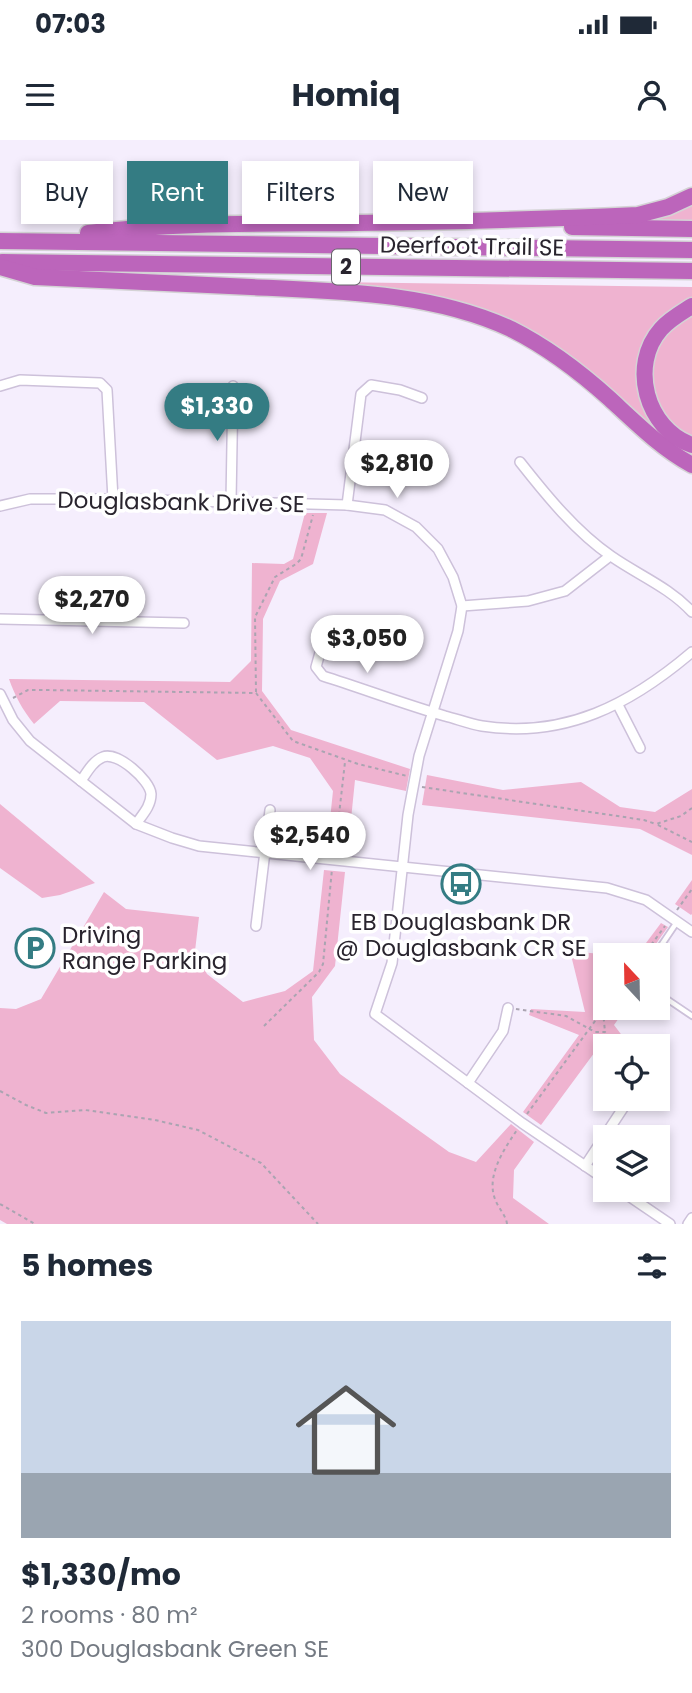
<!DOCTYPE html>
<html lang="en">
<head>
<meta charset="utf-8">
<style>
	body { margin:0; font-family:Poppins,sans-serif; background:#f6f6f7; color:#1f2937; height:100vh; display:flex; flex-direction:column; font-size:26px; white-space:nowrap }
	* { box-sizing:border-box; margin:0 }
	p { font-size:23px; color:#747a83 }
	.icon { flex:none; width:38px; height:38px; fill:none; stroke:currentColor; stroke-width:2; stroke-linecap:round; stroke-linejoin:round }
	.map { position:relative; height:1084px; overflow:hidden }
	.panel { display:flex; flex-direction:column; background:#fff; flex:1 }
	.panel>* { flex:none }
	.guide { position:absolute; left:21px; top:21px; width:651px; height:63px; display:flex; gap:14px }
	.needle { width:46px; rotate:338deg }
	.tools { position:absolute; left:593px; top:803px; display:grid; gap:14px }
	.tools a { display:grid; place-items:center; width:77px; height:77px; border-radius:0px; background:#fff; box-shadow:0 4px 10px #0003; font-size:35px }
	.price { position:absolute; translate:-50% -60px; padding:0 16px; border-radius:24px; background:#fff; color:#222; font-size:23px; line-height:46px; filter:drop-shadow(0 2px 4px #0008) }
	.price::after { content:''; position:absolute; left:50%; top:42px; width:21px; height:16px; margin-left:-10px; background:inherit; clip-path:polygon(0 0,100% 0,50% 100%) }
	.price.current { background:#347c83; color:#fff }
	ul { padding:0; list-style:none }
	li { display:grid; align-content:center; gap:14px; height:371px; padding:0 21px }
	li span { display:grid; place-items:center; height:217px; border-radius:0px; color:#555 }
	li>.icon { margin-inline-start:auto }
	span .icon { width:126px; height:126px; fill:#fffc; stroke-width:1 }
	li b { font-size:30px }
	h2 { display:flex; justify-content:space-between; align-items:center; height:84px; padding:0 21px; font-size:30px }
	.tag { padding:0 24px; border-radius:0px; background:#fff; box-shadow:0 4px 10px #0003; font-size:24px; line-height:63px }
	.tag.current { background:#347c83; color:#fff }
	.status { display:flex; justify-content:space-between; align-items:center; height:49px; padding:0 35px; background:#fff; direction:ltr }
	.status svg { height:19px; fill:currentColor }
	header { display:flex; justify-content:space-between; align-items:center; height:91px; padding:0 21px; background:#fff; font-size:32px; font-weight:700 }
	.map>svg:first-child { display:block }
	.green { fill:#efb3d0 }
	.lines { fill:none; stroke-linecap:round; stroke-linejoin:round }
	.lane-casing { stroke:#cdc1da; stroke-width:8 }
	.street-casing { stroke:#cdc1da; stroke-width:12 }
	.highway-casing { stroke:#d4d3d5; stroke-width:19 }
	.path { stroke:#aaa4b1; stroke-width:2; stroke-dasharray:3.5 3.5; stroke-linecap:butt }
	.lane { stroke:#fff; stroke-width:4.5 }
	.street { stroke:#fff; stroke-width:9 }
	.highway { stroke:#bc65bb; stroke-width:16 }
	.labels { text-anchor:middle; stroke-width:7; stroke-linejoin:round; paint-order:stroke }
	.shield { fill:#fff; stroke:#69666d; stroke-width:2 }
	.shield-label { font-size:21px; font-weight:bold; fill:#29242e }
	.street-label { font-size:23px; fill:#29242e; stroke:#fff }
	.poi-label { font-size:23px; fill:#29242e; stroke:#fff }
</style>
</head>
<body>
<div class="status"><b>07:03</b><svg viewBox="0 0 49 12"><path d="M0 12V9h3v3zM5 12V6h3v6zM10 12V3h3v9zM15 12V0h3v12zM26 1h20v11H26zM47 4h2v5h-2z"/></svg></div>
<header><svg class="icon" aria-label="menu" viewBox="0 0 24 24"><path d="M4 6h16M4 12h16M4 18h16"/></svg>Homiq<svg class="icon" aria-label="person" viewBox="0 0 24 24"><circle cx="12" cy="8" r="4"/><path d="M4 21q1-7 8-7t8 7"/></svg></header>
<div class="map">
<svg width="692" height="1084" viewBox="0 0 692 1084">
	<rect width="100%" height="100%" fill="#f5eefd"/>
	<g class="green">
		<path d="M 692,64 L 692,82 L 649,82 L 649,78 Z"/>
		<path d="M 330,142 L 692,147 L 692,160 L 637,234 C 637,278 657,291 692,312 L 692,318 C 644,287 606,242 560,209 C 494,161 409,158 330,146 Z"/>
		<path d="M 692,173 L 692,296 C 658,284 641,238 657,206 C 663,192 679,180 692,173 Z"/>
		<path d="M 305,373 L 327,373 L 313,424 L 280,441 L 263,479 L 262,551 L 291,590 L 410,629 L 406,651 L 355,640 L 348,709 L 327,708 L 333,651 L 310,618 L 273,606 L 217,620 L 144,562 L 60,561 L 34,584 C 22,569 15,556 9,539 L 230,542 L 251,521 L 252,423 L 284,424 L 293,419 Z"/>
		<path d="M 427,635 L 503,650 L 581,642 L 620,667 L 655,672 L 692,649 L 692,715 L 640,689 L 422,665 Z"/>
		<path d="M 0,664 L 95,743 L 60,755 L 42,758 L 0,728 Z"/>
		<path d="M 324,730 L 345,732 L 335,826 L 312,857 L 314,900 L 340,934 L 449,1012 L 476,1022 L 511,984 L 534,1002 L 514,1030 L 513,1058 L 549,1084 L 7,1084 L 0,1080 L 0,868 L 16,869 L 41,859 L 104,752 L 126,769 L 199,777 L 195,811 L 207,834 L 243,862 L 285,851 L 313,831 Z"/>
		<path d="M 692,740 L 692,774 L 691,775 L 675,764 Z"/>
		<path d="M 661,783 L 668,787 L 648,815 L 637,815 Z"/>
		<path d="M 570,811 L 611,815 L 606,816 L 606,868 L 626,868 L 614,885 L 630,906 L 610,906 L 603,901 L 541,985 L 523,972 L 579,895 L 529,875 L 531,869 L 585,872 Z"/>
	</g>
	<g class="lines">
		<g class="lane-casing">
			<g id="lane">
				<path d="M 654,816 L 677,782"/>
				<path d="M 658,853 L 692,876"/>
			</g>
		</g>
		<g class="street-casing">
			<g id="street">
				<path d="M 0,246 L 20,240 L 100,243 L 107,250 L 113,359"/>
				<path d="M 520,322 C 546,355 576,392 611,416 C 638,435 669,447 692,472"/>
				<path d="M 231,361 L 233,246"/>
				<path d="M 347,365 L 361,254 L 371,245 L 400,250 L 422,258"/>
				<path d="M 0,366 L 30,359 L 113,359 L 347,365 L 385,370 L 416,387 L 438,409 L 453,437 L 462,466 L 458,491 L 419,616 L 408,675 L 392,823 L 375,874 L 522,983 L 606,1040"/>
				<path d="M 462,466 L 528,461 L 565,451 L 610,416"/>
				<path d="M 0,479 L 184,483"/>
				<path d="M 328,484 L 316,527 L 323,536 C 364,549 404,564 445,576 C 457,579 470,584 482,586 C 565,599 631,564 692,512"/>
				<path d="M 0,554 L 13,580 L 30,601 L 136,684 L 172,698 L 199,706 L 607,748 L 646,760 L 692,792"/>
				<path d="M 618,565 L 640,608"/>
				<path d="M 81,641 C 87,632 93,621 103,617 C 117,611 150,640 151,654 C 151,666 143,674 136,684"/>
				<path d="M 256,786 L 270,670"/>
				<path d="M 468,943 L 503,891 L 508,868"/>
				<path d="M 585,1026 L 629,959"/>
				<path d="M 620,1050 L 670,1084"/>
				<path d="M 688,1084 L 692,1078"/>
			</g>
		</g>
		<g class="highway-casing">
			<g id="highway">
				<path d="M 572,87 L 692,89"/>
				<path d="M 88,93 C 176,82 266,84 355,83 C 449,82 544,79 638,75 L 668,67 L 692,56"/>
				<path d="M 0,101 L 692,110"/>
				<path d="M 2,122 L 692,131"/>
				<path d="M 0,127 L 35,137 C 107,140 179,144 251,147 C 337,151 432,152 511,189 C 547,207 580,232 610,259 C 636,283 661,308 692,325"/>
				<path d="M 692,166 C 681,173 670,179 661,189 C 629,225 646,289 692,305"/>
			</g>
		</g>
		<g class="path">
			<path d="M 256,552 L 255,477 L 275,437 L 296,424 L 301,419 L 313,375"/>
			<path d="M 13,558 L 28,550 L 41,550 L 256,553 L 293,601 L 358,624 L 407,636"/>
			<path d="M 422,647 L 644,680 L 656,684"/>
			<path d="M 692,668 L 681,676 L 656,684 L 692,702"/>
			<path d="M 335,710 L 345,622"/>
			<path d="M 677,770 L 692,749"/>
			<path d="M 643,816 L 665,786"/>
			<path d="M 516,869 L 566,876 L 595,892 L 605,892 L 620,906"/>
			<path d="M 603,871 L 605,892"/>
			<path d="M 264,886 L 319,832 L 323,824 L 332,729"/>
			<path d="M 0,951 L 26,965 L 46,973 L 85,970 L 155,980 L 198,990 L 261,1023 L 318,1084"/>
			<path d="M 527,974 L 606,866"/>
			<path d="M 0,1064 L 35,1084"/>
			<path d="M 507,1084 C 506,1075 498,1068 495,1059 C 486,1036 504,1009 517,990"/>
		</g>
		<use href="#lane" class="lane"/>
		<use href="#street" class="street"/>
		<use href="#highway" class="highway"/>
	</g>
	<defs>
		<g id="bus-ring" transform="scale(2.0125)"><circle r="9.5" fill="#fff" stroke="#347c83" stroke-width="1.5"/><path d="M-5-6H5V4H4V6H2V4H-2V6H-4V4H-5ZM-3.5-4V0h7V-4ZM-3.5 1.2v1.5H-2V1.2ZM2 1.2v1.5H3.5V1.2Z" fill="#347c83"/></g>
		<g id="parking-ring" transform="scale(2.0125)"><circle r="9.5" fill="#fff" stroke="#347c83" stroke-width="1.5"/><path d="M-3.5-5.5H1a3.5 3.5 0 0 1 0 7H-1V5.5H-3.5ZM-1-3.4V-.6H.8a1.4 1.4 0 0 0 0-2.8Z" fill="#347c83"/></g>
	</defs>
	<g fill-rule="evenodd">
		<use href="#bus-ring" x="461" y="744"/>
		<use href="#parking-ring" x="35" y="808"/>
	</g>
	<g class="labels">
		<rect class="shield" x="332" y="109.5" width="28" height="35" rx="5"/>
		<g class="shield-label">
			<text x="346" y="134">2</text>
		</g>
		<g class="street-label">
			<text transform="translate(472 106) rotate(1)" y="8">Deerfoot Trail SE</text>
			<text transform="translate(181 362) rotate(1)" y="8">Douglasbank Drive SE</text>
		</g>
		<g class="poi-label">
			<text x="461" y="790">EB Douglasbank DR<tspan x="461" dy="26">@ Douglasbank CR SE</tspan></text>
			<text x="62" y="803" text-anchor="start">Driving<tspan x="62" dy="26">Range Parking</tspan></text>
		</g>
	</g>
</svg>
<div class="tools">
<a><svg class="needle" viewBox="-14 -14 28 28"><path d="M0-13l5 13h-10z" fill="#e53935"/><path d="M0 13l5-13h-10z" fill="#747a83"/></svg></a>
<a><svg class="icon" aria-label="locate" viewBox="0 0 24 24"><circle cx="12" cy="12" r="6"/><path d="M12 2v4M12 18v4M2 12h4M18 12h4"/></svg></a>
<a><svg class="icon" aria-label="layers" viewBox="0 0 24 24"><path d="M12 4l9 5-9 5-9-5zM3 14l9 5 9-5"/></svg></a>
</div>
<b class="price current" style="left:217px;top:303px">$1,330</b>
<b class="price" style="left:397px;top:360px">$2,810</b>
<b class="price" style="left:92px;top:496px">$2,270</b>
<b class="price" style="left:367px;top:535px">$3,050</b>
<b class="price" style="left:310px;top:732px">$2,540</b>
<div class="guide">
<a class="tag">Buy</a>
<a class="tag current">Rent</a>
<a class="tag">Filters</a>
<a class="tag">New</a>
</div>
</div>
<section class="panel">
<h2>5 homes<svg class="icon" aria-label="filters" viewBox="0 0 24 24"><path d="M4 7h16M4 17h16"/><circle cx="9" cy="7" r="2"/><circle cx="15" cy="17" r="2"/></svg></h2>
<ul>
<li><span style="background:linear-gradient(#c9d6e8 70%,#9aa5b1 0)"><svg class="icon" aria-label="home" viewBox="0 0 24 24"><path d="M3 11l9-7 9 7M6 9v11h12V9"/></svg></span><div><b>$1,330/mo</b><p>2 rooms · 80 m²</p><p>300 Douglasbank Green SE</p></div></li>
</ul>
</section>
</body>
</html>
